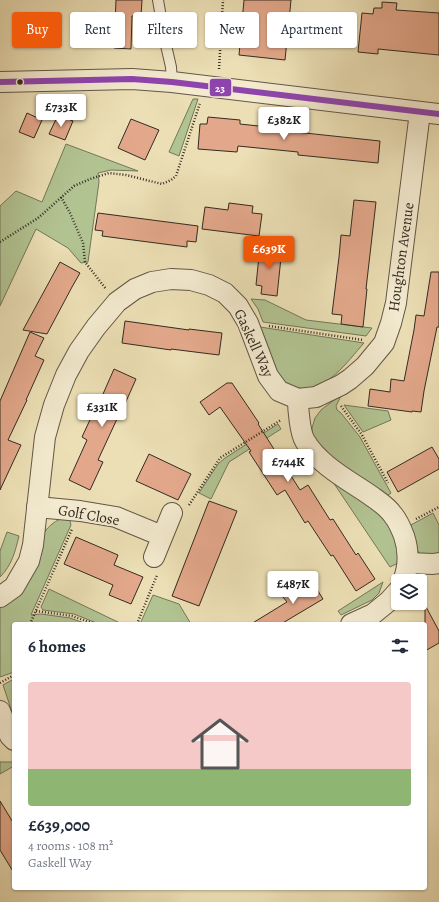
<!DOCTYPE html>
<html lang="en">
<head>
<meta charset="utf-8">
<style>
	body { margin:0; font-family:Alegreya,serif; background:#f6f6f7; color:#1f2937; height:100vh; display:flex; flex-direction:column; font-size:15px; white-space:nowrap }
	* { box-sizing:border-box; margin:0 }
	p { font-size:13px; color:#747a83 }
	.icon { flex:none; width:22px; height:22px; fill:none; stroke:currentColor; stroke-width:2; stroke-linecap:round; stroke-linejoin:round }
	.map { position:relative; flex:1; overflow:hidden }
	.panel { position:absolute; left:12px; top:622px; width:415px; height:268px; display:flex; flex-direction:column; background:#fff; border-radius:4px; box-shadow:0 1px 3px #0004 }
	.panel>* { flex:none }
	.banner { position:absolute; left:12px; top:12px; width:415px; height:36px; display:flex; gap:8px }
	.tools { position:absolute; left:391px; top:574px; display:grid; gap:8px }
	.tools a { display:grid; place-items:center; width:36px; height:36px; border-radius:4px; background:#fff; box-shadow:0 1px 3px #0004; font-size:20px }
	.price { position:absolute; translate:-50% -34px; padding:0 9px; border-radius:4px; background:#fff; color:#222; font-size:13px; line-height:26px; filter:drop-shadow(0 1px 2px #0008) }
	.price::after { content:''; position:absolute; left:50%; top:24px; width:12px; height:9px; margin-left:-6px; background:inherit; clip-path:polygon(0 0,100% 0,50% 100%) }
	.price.selected { background:#ea580c; color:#fff }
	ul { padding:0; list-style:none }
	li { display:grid; align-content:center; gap:8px; height:212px; padding:0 16px }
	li+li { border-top:1px solid #e0e1e3 }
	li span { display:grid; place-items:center; height:124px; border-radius:4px; color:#555 }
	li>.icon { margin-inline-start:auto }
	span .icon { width:72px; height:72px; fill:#fffc; stroke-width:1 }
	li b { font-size:17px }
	h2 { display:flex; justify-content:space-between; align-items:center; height:48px; padding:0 16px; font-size:17px }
	.tag { padding:0 14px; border-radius:4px; background:#fff; box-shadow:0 1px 3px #0004; font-size:14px; line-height:36px }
	.tag.selected { background:#ea580c; color:#fff }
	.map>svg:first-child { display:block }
	.green { fill:#b2c392; stroke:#72775a }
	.building { fill:#e3a88b; stroke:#332b21 }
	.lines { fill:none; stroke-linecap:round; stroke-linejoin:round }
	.lane-casing { stroke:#615846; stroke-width:12 }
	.street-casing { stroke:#615846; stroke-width:22 }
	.path { stroke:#332b21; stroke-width:2.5; stroke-dasharray:1 2; stroke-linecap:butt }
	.lane { stroke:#f3eacf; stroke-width:10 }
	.street { stroke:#f3eacf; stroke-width:20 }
	.bus-1-casing { stroke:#f3eacf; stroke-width:9 }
	.bus-1 { stroke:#8e44ad; stroke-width:6 }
	.bus-dot { fill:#332b21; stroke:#f3eacf; stroke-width:1.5 }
	.labels { text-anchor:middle; stroke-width:4; stroke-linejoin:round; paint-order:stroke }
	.street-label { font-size:15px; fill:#332b21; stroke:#f3eacf }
	.line-badge { stroke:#f3eacf; stroke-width:1.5 }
	.badge-label { font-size:11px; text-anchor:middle; font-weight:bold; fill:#fff }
</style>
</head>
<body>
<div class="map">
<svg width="439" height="902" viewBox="0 0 439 902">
	<rect width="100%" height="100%" fill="#ecdfb5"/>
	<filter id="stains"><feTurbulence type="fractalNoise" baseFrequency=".005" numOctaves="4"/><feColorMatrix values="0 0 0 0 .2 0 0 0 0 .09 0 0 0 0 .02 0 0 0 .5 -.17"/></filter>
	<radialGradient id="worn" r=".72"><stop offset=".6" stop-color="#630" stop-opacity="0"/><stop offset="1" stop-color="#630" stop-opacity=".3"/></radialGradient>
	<g class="green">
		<path d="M 193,99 L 198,99 L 179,156 L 169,152 Z"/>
		<path d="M 66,144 L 138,171 L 111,170 L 98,173 L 99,182 L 88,262 L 81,263 L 68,248 L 36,229 L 0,306 L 0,206 L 16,191 L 42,202 Z"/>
		<path d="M 251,299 L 265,300 L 306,320 L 372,328 L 366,336 L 263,322 L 258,309 Z"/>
		<path d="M 260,327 L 364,343 C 347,362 326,393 298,388 C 292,387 286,384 280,381 Z"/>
		<path d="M 342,394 L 336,406 L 337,410 L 341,413 L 360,437 L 391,493 L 387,496 L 320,449 L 312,435 L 312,428 L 315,418 L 321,410 Z"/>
		<path d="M 344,405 L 388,411 L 391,420 L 363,432 Z"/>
		<path d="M 278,424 L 281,429 L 229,462 L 211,499 L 199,493 L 218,464 L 225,458 Z"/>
		<path d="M 337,479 L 389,517 L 402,561 L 390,567 L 333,482 Z"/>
		<path d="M 433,513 L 439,525 L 439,557 L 420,554 L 415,547 L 409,526 Z"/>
		<path d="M 67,517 L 70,521 L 71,525 L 31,615 L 41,614 L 70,618 L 87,624 L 14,624 L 14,672 L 0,677 L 0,607 L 2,606 L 46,530 C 52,523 58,519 67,517 Z"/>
		<path d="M 7,532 L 19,536 C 15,552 12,565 0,577 L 0,551 Z"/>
		<path d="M 383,582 L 379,593 L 372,600 L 341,615 L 338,611 Z"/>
		<path d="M 49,589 L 122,624 L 99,624 L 74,614 L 43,610 L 41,607 Z"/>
		<path d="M 153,595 L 179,604 L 191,624 L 140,624 Z"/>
		<path d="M 14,679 L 14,718 L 3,685 Z"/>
		<path d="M 0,762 L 14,762 L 14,766 L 0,774 Z"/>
	</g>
	<g class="building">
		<path d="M 116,0 L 142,0 L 141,16 L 132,16 L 131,49 L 114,48 Z"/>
		<path d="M 244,0 L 291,0 L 285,60 L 239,55 Z"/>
		<path d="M 382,2 L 397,3 L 396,10 L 439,13 L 439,55 L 378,49 L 378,54 L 358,52 L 362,13 L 373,14 L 374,8 L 382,8 Z"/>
		<path d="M 27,113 L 42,120 L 34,138 L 19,132 Z"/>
		<path d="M 58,115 L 73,121 L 65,140 L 49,134 Z"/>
		<path d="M 208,117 L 240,120 L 240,124 L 286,129 L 286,131 L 380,141 L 378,163 L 298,155 L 298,152 L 238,146 L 237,152 L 198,149 L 200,124 L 207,124 Z"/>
		<path d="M 131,119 L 159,130 L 145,160 L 118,148 Z"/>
		<path d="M 354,200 L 376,202 L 366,289 L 367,289 L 363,327 L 341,324 L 342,315 L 332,314 L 339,257 L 341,235 L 350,236 Z"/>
		<path d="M 229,203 L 253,206 L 252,213 L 262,214 L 259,236 L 202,229 L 205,207 L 228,210 Z"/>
		<path d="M 98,213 L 198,226 L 196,242 L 187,241 L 187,247 L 102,236 L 103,231 L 95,230 Z"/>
		<path d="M 260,246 L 282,248 L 277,296 L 261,294 L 262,286 L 256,285 Z"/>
		<path d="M 60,262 L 80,273 L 72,287 L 47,334 L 23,330 Z"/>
		<path d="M 431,272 L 439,272 L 439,327 L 437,327 L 424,391 L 421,412 L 412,411 L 412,412 L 368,406 L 370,389 L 390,392 L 391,379 L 404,381 L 414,330 L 416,315 L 424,316 Z"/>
		<path d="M 125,321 L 189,330 L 189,329 L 222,333 L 219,355 L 171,349 L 171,350 L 122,343 Z"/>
		<path d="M 30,332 L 44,338 L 35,356 L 44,360 L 26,400 L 27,400 L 8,440 L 21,445 L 0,490 L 0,401 Z"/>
		<path d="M 114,369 L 136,379 L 124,406 L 123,406 L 98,460 L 103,462 L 90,490 L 69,480 L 87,440 L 82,437 L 95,409 L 96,410 Z"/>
		<path d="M 227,383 L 232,383 L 259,423 L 258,424 L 300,490 L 308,485 L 330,520 L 333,519 L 356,555 L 358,553 L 375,579 L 356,591 L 333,555 L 331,556 L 308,521 L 305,523 L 285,490 L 277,495 L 249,452 L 251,451 L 220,407 L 209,415 L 200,402 Z"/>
		<path d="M 432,447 L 439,459 L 439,469 L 398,492 L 387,472 Z"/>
		<path d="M 149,454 L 191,474 L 178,500 L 136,481 Z"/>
		<path d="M 209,501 L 237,511 L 199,606 L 172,596 Z"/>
		<path d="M 76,537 L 118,555 L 114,565 L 143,577 L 131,604 L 109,595 L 113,585 L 64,564 Z"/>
		<path d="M 311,580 L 323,599 L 281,624 L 251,624 L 287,602 L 283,597 Z"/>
		<path d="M 425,605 L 439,631 L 439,643 L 425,651 Z"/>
		<path d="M 0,801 L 14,824 L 14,873 L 0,850 Z"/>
	</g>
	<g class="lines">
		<g class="lane-casing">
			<path id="lane" d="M 158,0 L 165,41 L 171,67 L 172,82"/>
		</g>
		<g class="street-casing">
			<g id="street">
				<path d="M 0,82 L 132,79 L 172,82 L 439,114"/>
				<path d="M 298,399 C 298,409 300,433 305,441 C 318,464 348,480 370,495 C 378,501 387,506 393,515 C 398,521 401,528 404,536 C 409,551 409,566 403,581"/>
				<path d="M 37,507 L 80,511 L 116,517 L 162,536"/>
				<path d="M 154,557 L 172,513"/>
				<path d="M 408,563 L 433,564 L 439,563"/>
				<path d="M 0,597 L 14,587 L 29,561 L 33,545 L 45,437 L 54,405 L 66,375 L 79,351 L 96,327 L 117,302 L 135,289 L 152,282 L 171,279 L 191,280 L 209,285 L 225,293 L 238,306 L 248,323 L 268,376 L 279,391 L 298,399 L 316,397 L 341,385 L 350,379 L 365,366 L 384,343 L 391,323 L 396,303 L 420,112"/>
				<path d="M 351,624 L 373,614 L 389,601 L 398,591"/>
				<path d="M 0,711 L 10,736 L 14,740"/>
			</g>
		</g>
		<g class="path">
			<path d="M 219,69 L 223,0"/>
			<path d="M 61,197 L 70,213 L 83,243 L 85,262 L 106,289"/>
			<path d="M 0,242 L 38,218 L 74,186 L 90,179 L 109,173 L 126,175 L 162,184 L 171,180 L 176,176 L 200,103"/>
			<path d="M 269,326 L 363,340"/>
			<path d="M 341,406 L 362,435 L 388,483"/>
			<path d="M 189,505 L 220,458 L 281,420"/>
			<path d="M 416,519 L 439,507"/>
			<path d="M 36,611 L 72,616 L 95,624"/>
			<path d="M 30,624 L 72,529"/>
			<path d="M 137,624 L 157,575"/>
			<path d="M 0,683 L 14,675"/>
		</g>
		<use href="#lane" class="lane"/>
		<use href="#street" class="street"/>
		<g class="bus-1-casing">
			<path id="bus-1" d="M 0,82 L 132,79 L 172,82 L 439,114"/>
		</g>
		<use href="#bus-1" class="bus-1"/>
	</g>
	<circle class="bus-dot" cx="20" cy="82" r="3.5"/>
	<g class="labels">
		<g class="street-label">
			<text transform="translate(401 257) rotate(-82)" y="5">Houghton Avenue</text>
			<text transform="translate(254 343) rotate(65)" y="5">Gaskell Way</text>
			<text transform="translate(89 515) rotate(10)" y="5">Golf Close</text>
		</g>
	</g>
	<rect class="line-badge" x="209" y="78" width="23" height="19" rx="4" fill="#8e44ad"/>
	<g class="badge-label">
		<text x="220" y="92">23</text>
	</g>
	<rect width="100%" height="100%" filter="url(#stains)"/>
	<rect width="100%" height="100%" fill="url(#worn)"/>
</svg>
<div class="tools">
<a><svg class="icon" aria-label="layers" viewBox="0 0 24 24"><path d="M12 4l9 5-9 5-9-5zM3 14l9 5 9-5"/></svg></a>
</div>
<b class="price" style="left:61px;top:128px">£733K</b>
<b class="price" style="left:284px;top:141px">£382K</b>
<b class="price selected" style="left:269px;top:270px">£639K</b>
<b class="price" style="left:102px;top:428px">£331K</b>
<b class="price" style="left:288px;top:483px">£744K</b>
<b class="price" style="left:293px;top:605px">£487K</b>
<div class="banner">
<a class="tag selected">Buy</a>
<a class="tag">Rent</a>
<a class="tag">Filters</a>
<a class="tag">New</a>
<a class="tag">Apartment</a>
</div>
<section class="panel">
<h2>6 homes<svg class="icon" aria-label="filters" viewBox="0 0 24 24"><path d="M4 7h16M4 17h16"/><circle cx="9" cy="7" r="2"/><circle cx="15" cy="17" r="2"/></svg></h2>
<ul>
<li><span style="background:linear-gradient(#f6c9c9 70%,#8fb573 0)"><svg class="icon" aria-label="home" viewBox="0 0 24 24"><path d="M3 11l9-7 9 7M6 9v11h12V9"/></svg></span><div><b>£639,000</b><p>4 rooms · 108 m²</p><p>Gaskell Way</p></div></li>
</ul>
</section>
</div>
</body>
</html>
